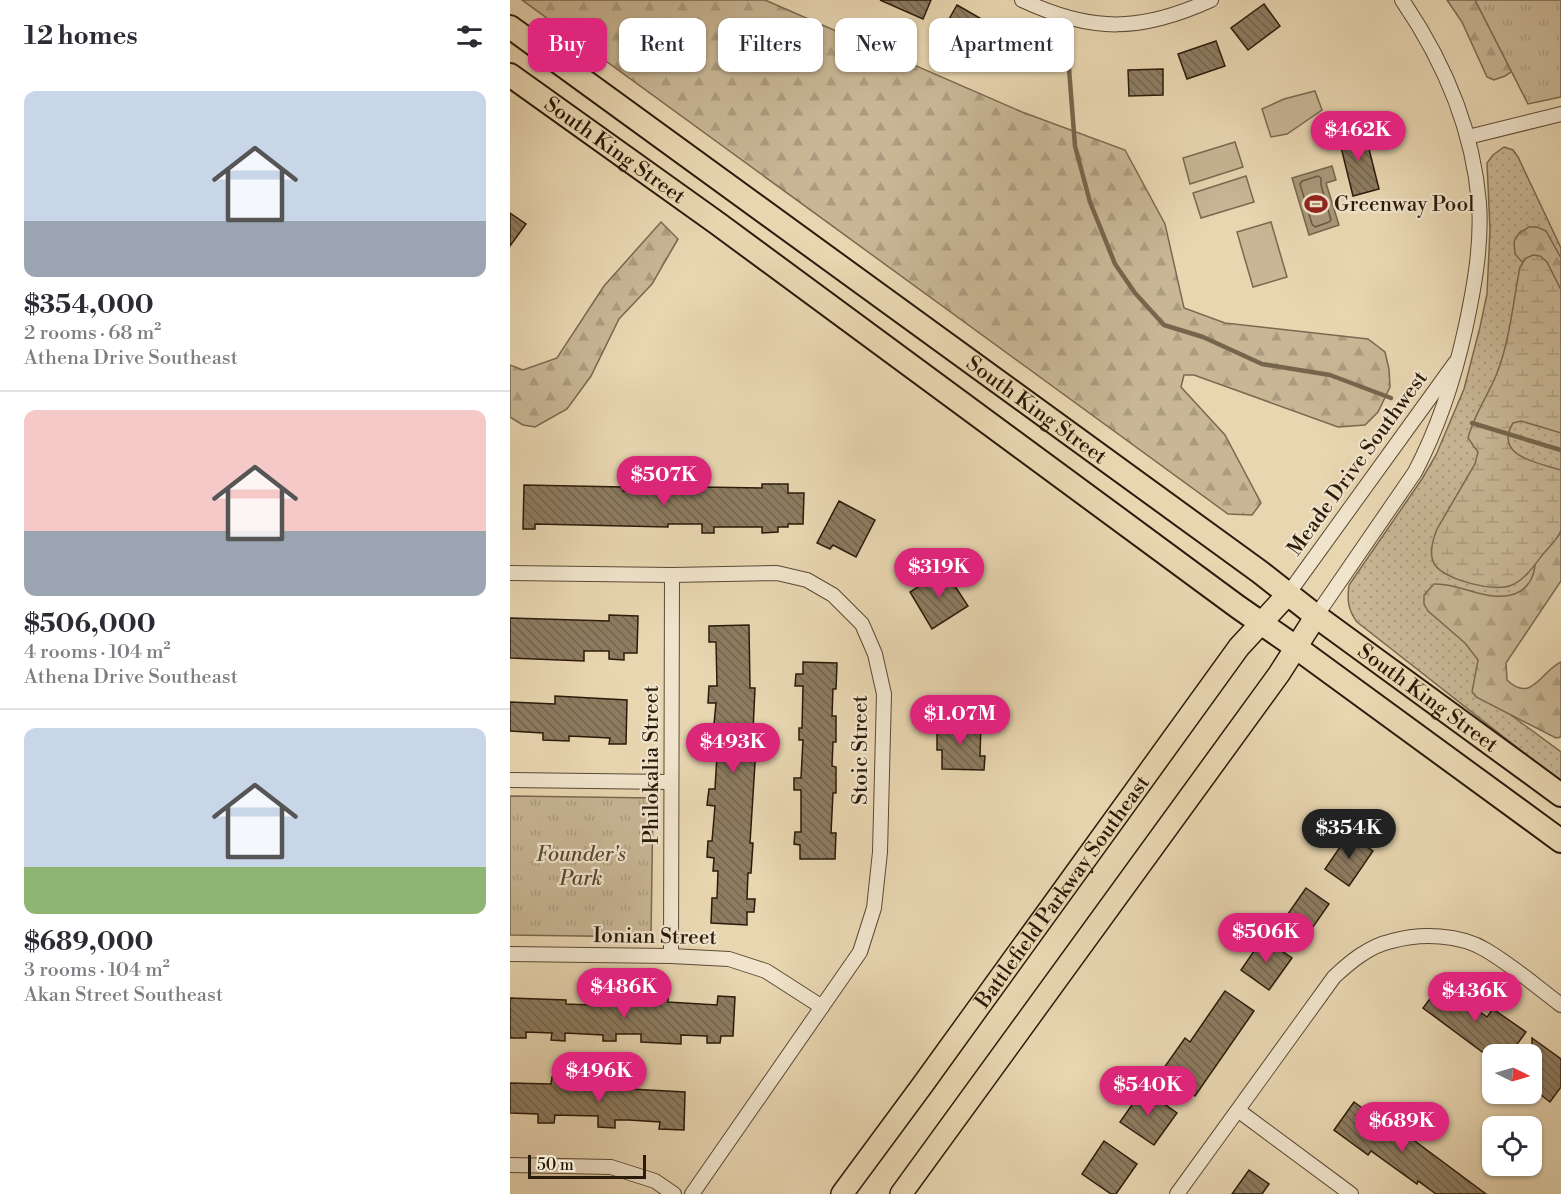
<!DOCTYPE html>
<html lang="en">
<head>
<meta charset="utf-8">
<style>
	body { margin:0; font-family:"Libre Bodoni",serif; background:#f7f7f7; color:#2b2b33; height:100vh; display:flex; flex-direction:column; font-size:22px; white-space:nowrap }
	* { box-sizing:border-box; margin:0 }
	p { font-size:20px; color:#7c7c81 }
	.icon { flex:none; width:33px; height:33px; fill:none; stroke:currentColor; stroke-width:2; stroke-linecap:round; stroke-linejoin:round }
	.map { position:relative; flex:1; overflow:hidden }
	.side { display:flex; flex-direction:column; background:#fff; width:510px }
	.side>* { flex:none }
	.banner { position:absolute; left:18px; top:18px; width:570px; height:54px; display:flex; gap:12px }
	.needle { width:39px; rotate:95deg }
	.controls { position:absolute; left:972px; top:1044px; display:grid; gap:12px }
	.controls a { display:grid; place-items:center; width:60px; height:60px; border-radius:12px; background:#fff; box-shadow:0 2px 4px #0004; font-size:30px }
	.scale { position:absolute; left:18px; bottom:15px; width:118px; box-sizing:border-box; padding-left:6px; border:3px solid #2b1b0a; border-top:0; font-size:16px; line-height:21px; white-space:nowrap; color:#2b1b0a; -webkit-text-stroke:4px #f0e4cc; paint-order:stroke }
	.price { position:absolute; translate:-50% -51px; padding:0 14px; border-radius:21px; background:#db2777; color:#fff; font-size:20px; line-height:39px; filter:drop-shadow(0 2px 3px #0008) }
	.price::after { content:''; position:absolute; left:50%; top:36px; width:18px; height:14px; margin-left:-9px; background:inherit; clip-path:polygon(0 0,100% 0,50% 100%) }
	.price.active { background:#222; color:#fff }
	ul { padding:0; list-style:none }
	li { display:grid; align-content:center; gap:12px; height:318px; padding:0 24px }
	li+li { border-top:2px solid #e1e1e2 }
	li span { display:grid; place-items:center; height:186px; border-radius:12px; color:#555 }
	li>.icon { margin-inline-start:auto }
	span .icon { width:108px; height:108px; fill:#fffc; stroke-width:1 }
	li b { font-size:26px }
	h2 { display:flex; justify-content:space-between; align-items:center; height:72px; padding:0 24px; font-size:26px }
	.chip { padding:0 21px; border-radius:12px; background:#fff; box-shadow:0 2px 4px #0004; font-size:21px; line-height:54px }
	.chip.active { background:#db2777; color:#fff }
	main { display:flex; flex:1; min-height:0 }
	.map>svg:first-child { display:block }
	.grass { fill:url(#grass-dots); stroke:#7a6850; stroke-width:1.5 }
	.forest { fill:url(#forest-firs); stroke:#7a6850; stroke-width:1.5 }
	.wetland { fill:url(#wetland-marsh); stroke:#7a6850; stroke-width:1.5 }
	.park { fill:url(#park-tufts); stroke:#7a6850; stroke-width:1.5 }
	.pitch { fill:#c8b695; stroke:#7a6850; stroke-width:1.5 }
	.water { fill:#a89678; stroke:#76654c; stroke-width:1.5 }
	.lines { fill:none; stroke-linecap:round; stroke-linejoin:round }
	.shore { stroke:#6a5841; stroke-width:1.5 }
	.stream { stroke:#76654c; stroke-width:4.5 }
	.building { fill:url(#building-back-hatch); stroke:#2b1b0a; stroke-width:1.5 }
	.minor-casing { stroke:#5a4a34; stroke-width:16 }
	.primary-casing { stroke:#2b1b0a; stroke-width:24 }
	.trunk-casing { stroke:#2b1b0a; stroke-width:26 }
	.minor { stroke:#f0e4cc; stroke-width:14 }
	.primary { stroke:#e8d6b1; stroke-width:21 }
	.trunk { stroke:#e8d6b1; stroke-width:22 }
	.labels { text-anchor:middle; stroke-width:4.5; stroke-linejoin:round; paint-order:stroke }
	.street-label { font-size:21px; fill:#2b1b0a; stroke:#f0e4cc }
	.poi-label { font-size:21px; fill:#2b1b0a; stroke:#f0e4cc; text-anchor:start }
	.park-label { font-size:21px; font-style:italic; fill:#5a4a34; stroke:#f0e4cc }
</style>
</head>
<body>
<main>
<section class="side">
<h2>12 homes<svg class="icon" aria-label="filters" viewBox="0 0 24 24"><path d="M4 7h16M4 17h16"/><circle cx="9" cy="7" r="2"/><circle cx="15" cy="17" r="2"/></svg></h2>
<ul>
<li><span style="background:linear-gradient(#c9d6e8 70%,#9aa5b1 0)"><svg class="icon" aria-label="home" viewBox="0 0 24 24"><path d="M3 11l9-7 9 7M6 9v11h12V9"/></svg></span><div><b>$354,000</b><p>2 rooms · 68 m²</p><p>Athena Drive Southeast</p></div></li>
<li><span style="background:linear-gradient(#f6c9c9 65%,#9aa5b1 0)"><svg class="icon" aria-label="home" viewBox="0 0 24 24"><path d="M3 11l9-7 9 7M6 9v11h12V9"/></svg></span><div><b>$506,000</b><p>4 rooms · 104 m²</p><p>Athena Drive Southeast</p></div></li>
<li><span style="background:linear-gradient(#c9d6e8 75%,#8fb573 0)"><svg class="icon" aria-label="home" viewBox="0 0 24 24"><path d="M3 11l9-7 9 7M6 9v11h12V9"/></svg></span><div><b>$689,000</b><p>3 rooms · 104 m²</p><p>Akan Street Southeast</p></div></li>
</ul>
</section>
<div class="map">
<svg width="1051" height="1194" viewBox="0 0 1051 1194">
	<defs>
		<pattern id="grass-dots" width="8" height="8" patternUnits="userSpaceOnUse" patternTransform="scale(1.5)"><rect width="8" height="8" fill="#c8b695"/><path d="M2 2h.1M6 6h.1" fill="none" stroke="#ac9c7f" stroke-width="1.8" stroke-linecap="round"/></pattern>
		<pattern id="forest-firs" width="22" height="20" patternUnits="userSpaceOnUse" patternTransform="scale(1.5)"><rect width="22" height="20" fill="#c8b695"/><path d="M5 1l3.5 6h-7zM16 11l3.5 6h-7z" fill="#ac9c7f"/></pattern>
		<pattern id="wetland-marsh" width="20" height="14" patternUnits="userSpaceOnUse" patternTransform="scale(1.5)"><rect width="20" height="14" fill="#c8b695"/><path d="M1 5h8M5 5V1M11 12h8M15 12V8" fill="none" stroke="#ac9c7f"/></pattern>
		<pattern id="park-tufts" width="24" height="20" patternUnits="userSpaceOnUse" patternTransform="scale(1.5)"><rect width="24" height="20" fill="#c8b695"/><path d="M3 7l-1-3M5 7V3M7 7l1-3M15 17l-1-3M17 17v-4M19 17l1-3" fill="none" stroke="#ac9c7f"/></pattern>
		<pattern id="building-back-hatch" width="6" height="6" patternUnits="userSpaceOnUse" patternTransform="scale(1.5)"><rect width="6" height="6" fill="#8d7c61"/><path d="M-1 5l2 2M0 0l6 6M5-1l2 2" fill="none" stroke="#73654e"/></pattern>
	</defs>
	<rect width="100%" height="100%" fill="#e8d6b1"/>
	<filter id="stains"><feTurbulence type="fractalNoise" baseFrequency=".00333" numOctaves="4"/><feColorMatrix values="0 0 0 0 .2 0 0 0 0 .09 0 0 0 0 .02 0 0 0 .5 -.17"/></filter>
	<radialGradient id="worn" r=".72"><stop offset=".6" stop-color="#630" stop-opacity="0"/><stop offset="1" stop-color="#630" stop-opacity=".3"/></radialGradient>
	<path class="grass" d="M 994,147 L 1003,150 L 1008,157 L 1051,248 L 1051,563 L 967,690 L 1051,752 L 1051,782 L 847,622 C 838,610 837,600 839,585 L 912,479 L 926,455 L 954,389 L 970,327 L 977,294 L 980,229 L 977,163 L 983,155 Z"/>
	<g class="forest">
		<path d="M 12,0 L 255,0 L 512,112 L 615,150 L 655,224 L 674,308 L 715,323 L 858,339 L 875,352 L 879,369 L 880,387 L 868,412 L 855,425 L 828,427 L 684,375 L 674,375 L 671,387 L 715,435 L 751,503 L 742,515 L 718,514 Z"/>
		<path d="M 937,0 L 1051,0 L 1014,63 L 995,76 L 984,80 L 977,77 L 952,22 Z"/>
		<path d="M 151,222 L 168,239 L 142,284 L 109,319 L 81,376 L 57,409 L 25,427 L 13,425 L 0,417 L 0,365 L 13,370 L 47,358 L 94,286 Z"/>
		<path d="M 1019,227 L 1027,227 L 1036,231 L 1051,258 L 1051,306 L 1005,254 L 1004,242 L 1009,233 Z"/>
		<path d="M 1051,517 L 1051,581 L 996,663 L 997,680 C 1022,704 1031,671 1051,662 L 1051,737 L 1046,738 L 966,697 L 962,692 L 968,660 L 955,643 L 918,611 L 914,604 L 914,595 L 924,584 C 945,583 962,594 983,596 C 1015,599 1028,580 1025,550 Z"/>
	</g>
	<path class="wetland" d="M 1023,255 L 1030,256 L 1037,262 L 1051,290 L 1051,433 L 1011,421 L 1003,423 C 983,456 1028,463 1051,470 C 1051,484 1051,518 1051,530 C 1049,538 1039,547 1034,553 C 1025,564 1016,579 1002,585 C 986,593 935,580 925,565 C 918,555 923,539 927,529 L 965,464 L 968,452 L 958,438 C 964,414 978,396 987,373 C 1000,340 1003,302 1010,267 L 1016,258 Z"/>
	<g class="park">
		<path d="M 965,0 L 1051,0 L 1051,97 L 1018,104 Z"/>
		<path d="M 0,796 L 143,798 L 141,937 L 0,935 Z"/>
	</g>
	<g class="pitch">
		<path d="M 805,91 L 812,110 L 777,134 L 761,137 L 752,109 L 774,99 Z"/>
		<path d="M 725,142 L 733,167 L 680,184 L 673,158 Z"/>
		<path d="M 736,176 L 744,202 L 691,218 L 683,193 Z"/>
		<path d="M 761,222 L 777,277 L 743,287 L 727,232 Z"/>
	</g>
	<path class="water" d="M 822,166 L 826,180 L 816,183 L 829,225 L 799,235 L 782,178 Z"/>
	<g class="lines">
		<path class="shore" d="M 808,176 L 811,178 L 811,185 L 821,220 L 819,222 L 805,227 L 802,224 L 790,184 L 792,181 Z"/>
		<g class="stream">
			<path d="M 557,43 L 565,146 L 580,202 L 605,264 L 625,293 L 654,325 L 693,337 L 752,364 L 820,375 L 881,398"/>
			<path d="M 962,423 L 1051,450"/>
		</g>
	</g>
	<g class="building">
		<path d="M 370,0 L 421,0 L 413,19 Z"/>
		<path d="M 754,4 L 770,26 L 738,50 L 721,28 Z"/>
		<path d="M 447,5 L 482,25 L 468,48 L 434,28 Z"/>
		<path d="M 706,41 L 715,66 L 677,79 L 668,54 Z"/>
		<path d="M 653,69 L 653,95 L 619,96 L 618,70 Z"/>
		<path d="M 854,129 L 869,189 L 843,196 L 828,135 Z"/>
		<path d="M 0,213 L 16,224 L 0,246 Z"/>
		<path d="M 145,484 L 158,484 L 158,491 L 192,492 L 192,487 L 252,488 L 252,484 L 278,484 L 278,493 L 294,493 L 293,524 L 278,524 L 278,527 L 268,527 L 268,532 L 252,533 L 252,527 L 204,527 L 204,533 L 192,533 L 192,524 L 158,524 L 158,527 L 25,524 L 25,529 L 13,529 L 14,485 L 113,487 L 113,491 L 145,492 Z"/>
		<path d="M 329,501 L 365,520 L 346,557 L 323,545 L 320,549 L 307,543 Z"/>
		<path d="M 437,568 L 444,578 L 441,580 L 458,606 L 422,629 L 400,592 Z"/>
		<path d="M 99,615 L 128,616 L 127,653 L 114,653 L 114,660 L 99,659 L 99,651 L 74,651 L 74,661 L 0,658 L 0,618 L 99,621 Z"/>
		<path d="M 239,625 L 240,688 L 245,688 L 243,731 L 247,731 L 240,843 L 243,843 L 241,873 L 238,873 L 237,899 L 245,899 L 244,912 L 237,912 L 237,925 L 201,923 L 202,898 L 207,898 L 208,871 L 203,871 L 204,858 L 197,857 L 198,841 L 202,841 L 205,806 L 197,805 L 199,789 L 205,789 L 207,755 L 201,755 L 206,703 L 198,703 L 199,686 L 207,686 L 206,642 L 199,642 L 199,626 Z"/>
		<path d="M 293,662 L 327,663 L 326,689 L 323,689 L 322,716 L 326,716 L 326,742 L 323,742 L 322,766 L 326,767 L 326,793 L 323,793 L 321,833 L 326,833 L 325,859 L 290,859 L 290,845 L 284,844 L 285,832 L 291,832 L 291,790 L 284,790 L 284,778 L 291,778 L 293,740 L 289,740 L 289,728 L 292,728 L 293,686 L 285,686 L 286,674 L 293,674 Z"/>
		<path d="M 45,696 L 117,700 L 116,744 L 99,744 L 100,738 L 59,736 L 59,741 L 33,740 L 33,733 L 0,731 L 0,702 L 45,704 Z"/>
		<path d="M 427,723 L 471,724 L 470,756 L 475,756 L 474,770 L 432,769 L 432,750 L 427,750 Z"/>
		<path d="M 839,834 L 863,851 L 839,886 L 815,869 Z"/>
		<path d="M 796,888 L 819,904 L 796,937 L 773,921 Z"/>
		<path d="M 753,938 L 782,958 L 759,990 L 731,970 Z"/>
		<path d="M 931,984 L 977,1017 L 983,1009 L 1016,1032 L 1000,1054 L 975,1054 L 913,1008 Z"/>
		<path d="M 715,991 L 744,1011 L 685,1096 L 651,1072 L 675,1038 L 680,1042 Z"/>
		<path d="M 82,994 L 97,995 L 97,1002 L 132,1004 L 133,996 L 158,997 L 158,1002 L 207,1005 L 208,996 L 225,997 L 223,1036 L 211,1036 L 210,1043 L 197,1043 L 197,1036 L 171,1035 L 171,1044 L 131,1042 L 131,1034 L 106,1034 L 106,1041 L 93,1041 L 93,1035 L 55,1033 L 55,1041 L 41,1040 L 42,1033 L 16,1032 L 16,1038 L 0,1038 L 0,998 L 56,1000 L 56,1004 L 81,1005 Z"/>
		<path d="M 1022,1038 L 1051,1059 L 1051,1087 L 1040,1102 L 1022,1088 Z"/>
		<path d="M 42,1077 L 55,1077 L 55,1084 L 90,1085 L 90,1081 L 120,1082 L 120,1089 L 175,1092 L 174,1130 L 149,1129 L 150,1122 L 119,1120 L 105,1120 L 105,1128 L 88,1127 L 88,1116 L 45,1115 L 44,1123 L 28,1123 L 28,1114 L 0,1113 L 0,1083 L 41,1084 Z"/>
		<path d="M 633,1089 L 667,1113 L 644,1145 L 610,1122 Z"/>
		<path d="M 844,1102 L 891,1136 L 894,1133 L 976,1194 L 926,1194 L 908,1181 L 907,1184 L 861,1151 L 858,1155 L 824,1130 Z"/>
		<path d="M 594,1141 L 627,1164 L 606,1194 L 601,1194 L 572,1174 Z"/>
		<path d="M 739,1170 L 759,1184 L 752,1194 L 722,1194 Z"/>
	</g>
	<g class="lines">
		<g class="minor-casing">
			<g id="minor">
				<path d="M 512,0 C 582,33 631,32 701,0"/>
				<path d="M 958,137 L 1051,114"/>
				<path d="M 0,573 L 162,575 L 267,573 L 297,580 L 323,595 L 352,624 L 365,654 L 374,694 L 370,852 L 364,908 L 350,952 L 182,1194"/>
				<path d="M 778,594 L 945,363"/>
				<path d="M 806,616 L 905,472 C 929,426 944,380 955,330 C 964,289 972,245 969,203 C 963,130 933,60 892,0"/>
				<path d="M 0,780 L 161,782"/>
				<path d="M 0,954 L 161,956 L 219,959 L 256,971 L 312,1007"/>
				<path d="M 161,956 L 162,575"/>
				<path d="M 729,1111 L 841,1194"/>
				<path d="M 0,1165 L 101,1167 L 145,1181 L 164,1194"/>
				<path d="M 667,1194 L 824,977 C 840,962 859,946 882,941 C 911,933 950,934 976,950 C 1003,966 1027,987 1051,1005"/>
			</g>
		</g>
		<g class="primary-casing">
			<g id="primary">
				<path id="s1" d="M 332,1194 L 411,1087 L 729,647 L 778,594"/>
				<path d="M 391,1194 L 769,674 L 806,616"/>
			</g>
		</g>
		<g class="trunk-casing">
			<g id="trunk">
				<path id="s2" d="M 0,27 L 750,572 L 806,616 L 1051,795"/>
				<path id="s3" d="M 0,75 L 207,223 L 728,607 L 787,648 L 1051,841"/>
			</g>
		</g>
		<use href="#minor" class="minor"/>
		<use href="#primary" class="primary"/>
		<use href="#trunk" class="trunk"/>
	</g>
	<defs>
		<g id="stadium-bare" transform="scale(1.8)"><path d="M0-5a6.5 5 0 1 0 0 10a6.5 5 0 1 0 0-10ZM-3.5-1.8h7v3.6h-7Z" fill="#8f2418" stroke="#f0e4cc" stroke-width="2.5" paint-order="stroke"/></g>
	</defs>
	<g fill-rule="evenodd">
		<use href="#stadium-bare" x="806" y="204"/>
	</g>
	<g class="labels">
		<g class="street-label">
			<text dy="7" stroke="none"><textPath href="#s3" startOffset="129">South King Street</textPath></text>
			<text dy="7" stroke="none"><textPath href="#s2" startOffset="651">South King Street</textPath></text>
			<text transform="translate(847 463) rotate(-54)" y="7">Meade Drive Southwest</text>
			<text dy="7" stroke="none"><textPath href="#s2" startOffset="1137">South King Street</textPath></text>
			<text transform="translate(350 750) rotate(-90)" y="7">Stoic Street</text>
			<text transform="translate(141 765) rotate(-90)" y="7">Philokalia Street</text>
			<text dy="7" stroke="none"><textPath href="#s1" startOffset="374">Battlefield Parkway Southeast</textPath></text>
			<text transform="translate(145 936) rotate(1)" y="7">Ionian Street</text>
		</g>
		<g class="poi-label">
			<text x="824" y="211">Greenway Pool</text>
		</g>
		<g class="park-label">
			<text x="71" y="861">Founder's<tspan x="71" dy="24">Park</tspan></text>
		</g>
	</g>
	<rect width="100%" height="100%" filter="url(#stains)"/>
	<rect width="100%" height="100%" fill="url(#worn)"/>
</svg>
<div class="controls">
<a><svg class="needle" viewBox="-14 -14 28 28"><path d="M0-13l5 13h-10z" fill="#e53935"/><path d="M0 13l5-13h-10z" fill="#7c7c81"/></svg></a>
<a><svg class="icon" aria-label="locate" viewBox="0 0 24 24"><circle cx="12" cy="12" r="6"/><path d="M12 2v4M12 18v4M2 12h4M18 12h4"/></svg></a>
</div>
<div class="scale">50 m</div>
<b class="price" style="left:848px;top:162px">$462K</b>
<b class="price" style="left:154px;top:507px">$507K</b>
<b class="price" style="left:429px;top:599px">$319K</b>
<b class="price" style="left:450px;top:746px">$1.07M</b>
<b class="price" style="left:223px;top:774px">$493K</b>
<b class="price active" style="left:839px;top:860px">$354K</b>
<b class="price" style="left:756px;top:964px">$506K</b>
<b class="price" style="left:114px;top:1019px">$486K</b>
<b class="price" style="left:965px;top:1023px">$436K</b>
<b class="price" style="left:89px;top:1103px">$496K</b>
<b class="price" style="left:638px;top:1117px">$540K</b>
<b class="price" style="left:892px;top:1153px">$689K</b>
<div class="banner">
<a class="chip active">Buy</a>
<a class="chip">Rent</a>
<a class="chip">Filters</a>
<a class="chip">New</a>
<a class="chip">Apartment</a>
</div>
</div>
</main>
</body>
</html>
